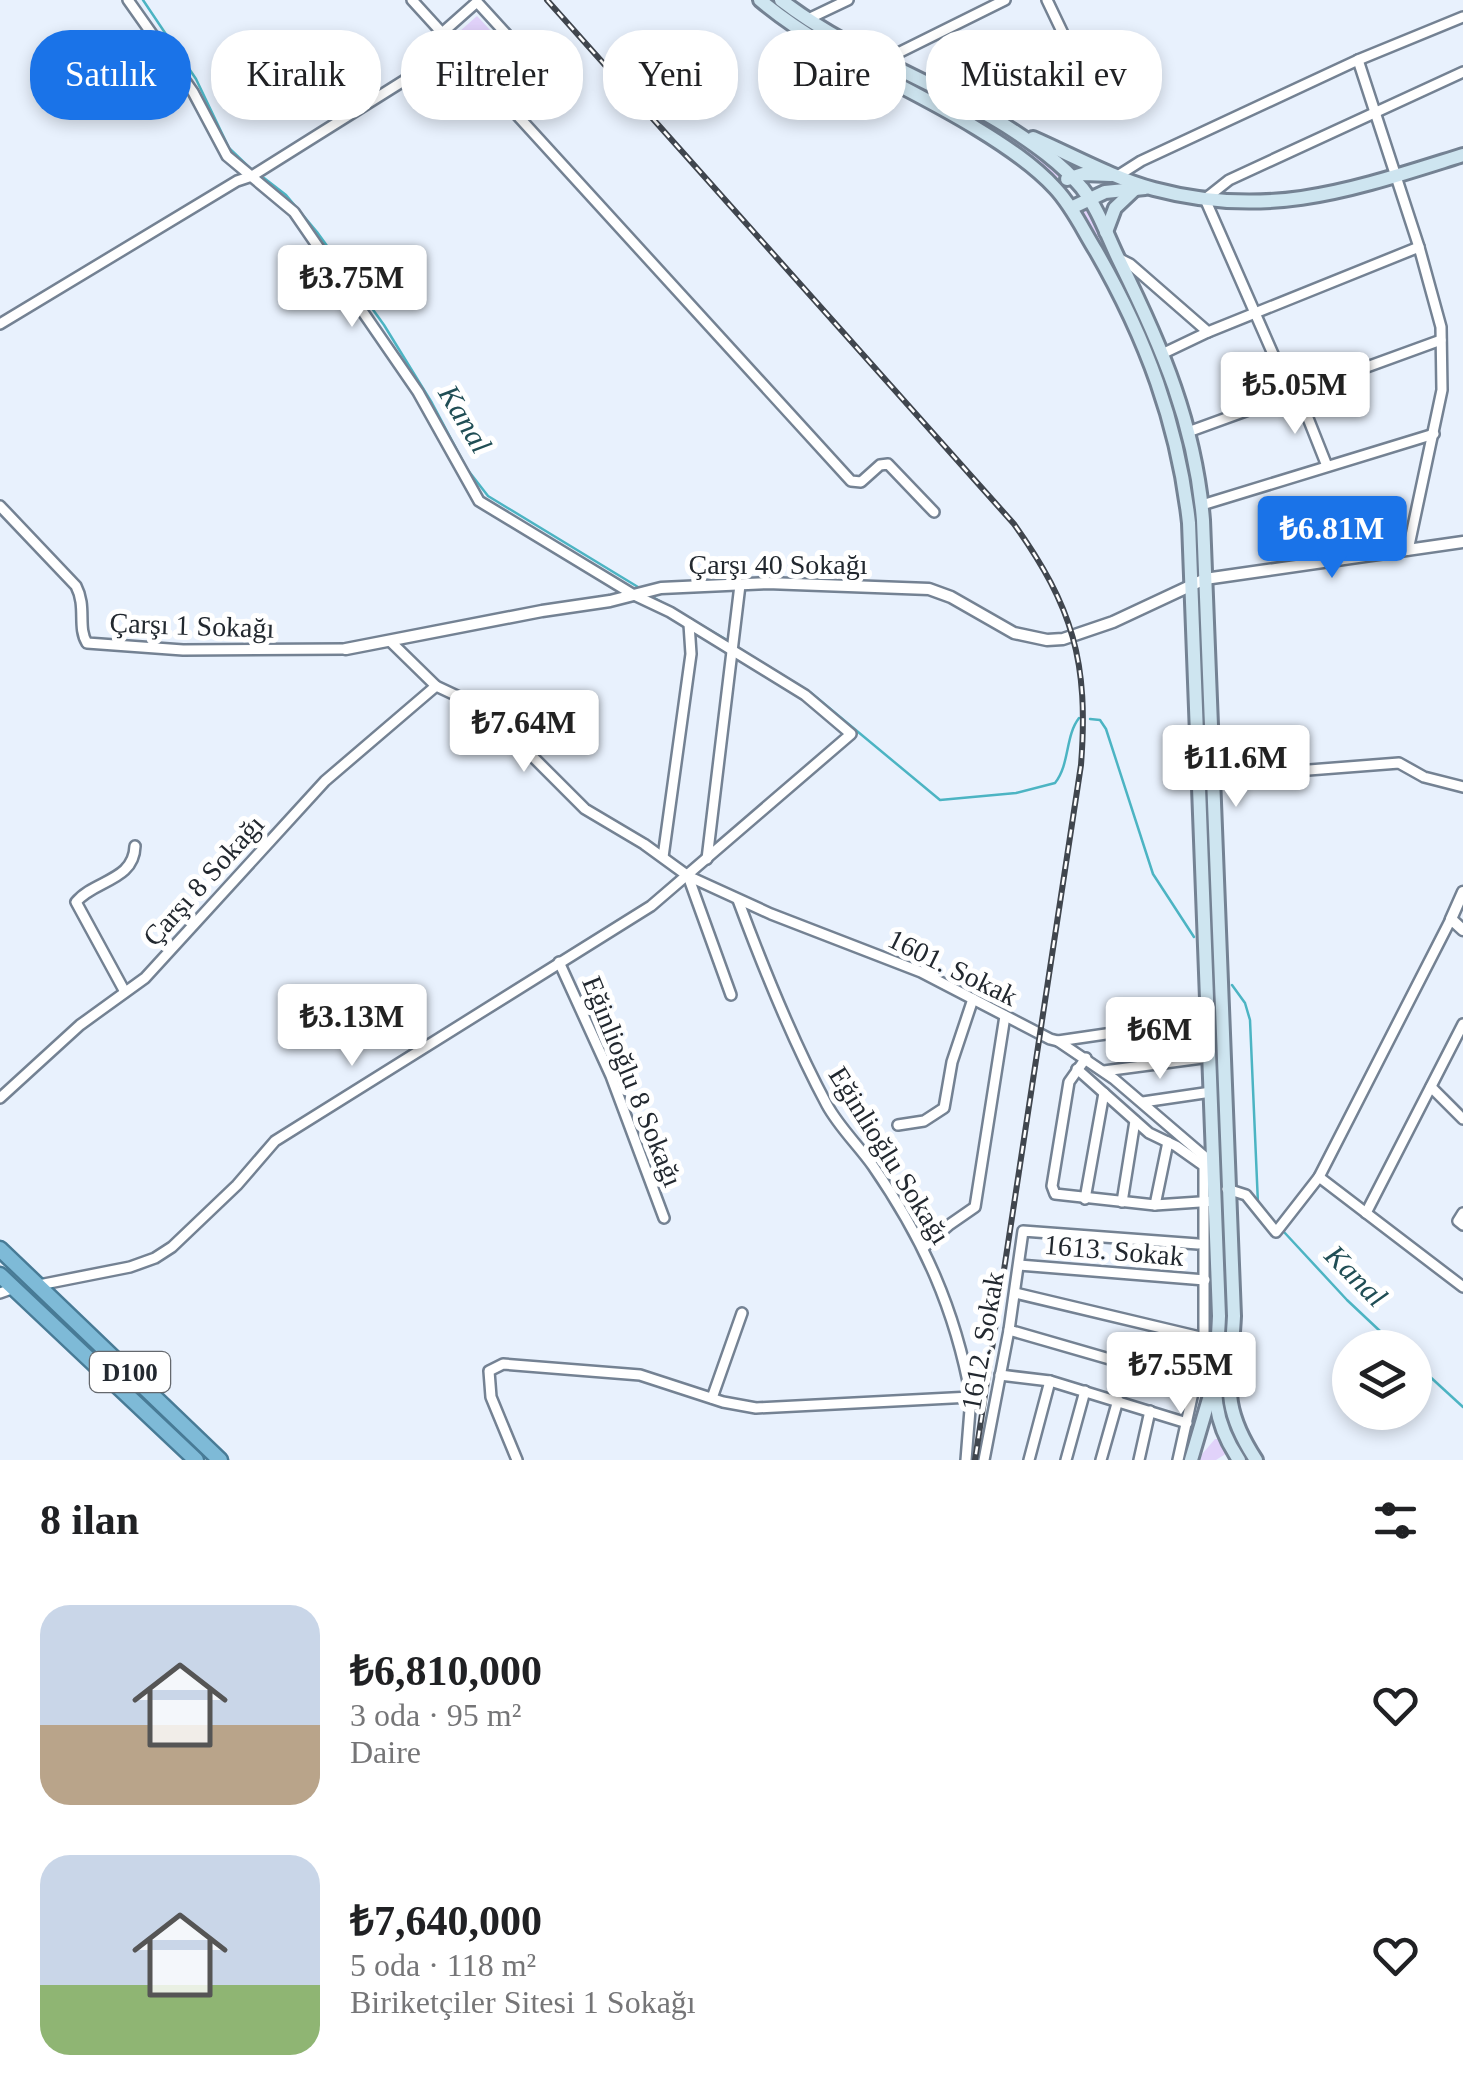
<!DOCTYPE html>
<html lang="tr">
<head>
<meta charset="utf-8">
<style>
	body { margin:0; font-family:Georgia,serif; background:#f2f2f2; color:#202124; height:100vh; display:flex; flex-direction:column; font-size:38px; white-space:nowrap }
	* { box-sizing:border-box; margin:0 }
	p { font-size:32px; color:#757577 }
	.icon { flex:none; width:55px; height:55px; fill:none; stroke:currentColor; stroke-width:2; stroke-linecap:round; stroke-linejoin:round }
	.map { position:relative; height:1460px; overflow:hidden }
	.panel { display:flex; flex-direction:column; background:#fff; flex:1 }
	.panel>* { flex:none }
	.guide { position:absolute; left:30px; top:30px; width:1405px; height:90px; display:flex; gap:20px }
	.fabs { position:absolute; left:1332px; top:1330px; display:grid; gap:20px }
	.fabs a { display:grid; place-items:center; width:100px; height:100px; border-radius:50%; background:#fff; box-shadow:0 5px 15px #0003; font-size:50px }
	.price { position:absolute; translate:-50% -85px; padding:0 22px; border-radius:10px; background:#fff; color:#222; font-size:32px; line-height:65px; filter:drop-shadow(0 2px 5px #0008) }
	.price::after { content:''; position:absolute; left:50%; top:60px; width:30px; height:22px; margin-left:-15px; background:inherit; clip-path:polygon(0 0,100% 0,50% 100%) }
	.price.on { background:#1a73e8; color:#fff }
	ul { padding:0; list-style:none }
	li { display:flex; align-items:center; gap:30px; height:250px; padding:0 40px }
	li span { display:grid; place-items:center; flex:none; width:280px; height:200px; border-radius:30px; color:#555 }
	li>.icon { margin-inline-start:auto }
	span .icon { width:120px; height:120px; fill:#fffc; stroke-width:1 }
	li b { font-size:42px }
	h2 { display:flex; justify-content:space-between; align-items:center; height:120px; padding:0 40px; font-size:42px }
	.chip { padding:0 35px; border-radius:40px; background:#fff; box-shadow:0 5px 15px #0003; font-size:35px; line-height:90px }
	.chip.on { background:#1a73e8; color:#fff }
	.map>svg:first-child { display:block }
	.green { fill:#e1d2fa }
	.lines { fill:none; stroke-linecap:round; stroke-linejoin:round }
	.stream { stroke:#4cb4c3; stroke-width:2.5 }
	.minor-casing { stroke:#748293; stroke-width:14 }
	.tertiary-casing { stroke:#748293; stroke-width:15 }
	.secondary-casing { stroke:#748293; stroke-width:18 }
	.trunk-casing { stroke:#487b96; stroke-width:19 }
	.minor { stroke:#fff; stroke-width:9 }
	.tertiary { stroke:#fff; stroke-width:10 }
	.secondary { stroke:#cee5f0; stroke-width:12 }
	.trunk { stroke:#7ebad7; stroke-width:14 }
	.rail-casing { stroke:#40464e; stroke-width:6 }
	.rail { stroke:#fff; stroke-width:2.5; stroke-dasharray:8; stroke-linecap:butt }
	.labels { text-anchor:middle; stroke-width:10; stroke-linejoin:round; paint-order:stroke }
	.shield { fill:#fff; stroke:#64686d; stroke-width:2.5 }
	.shield-label { font-size:25px; font-weight:bold; fill:#22282f }
	.street-label { font-size:28px; fill:#22282f; stroke:#fff }
	.water-label { font-size:30px; font-style:italic; fill:#204e55; stroke:#fff }
</style>
</head>
<body>
<div class="map">
<svg width="1463" height="1460" viewBox="0 0 1463 1460">
	<rect width="100%" height="100%" fill="#e8f1fd"/>
	<g class="green">
		<path d="M 767,0 L 773,0 C 833,51 912,81 980,118 C 1007,133 1043,151 1061,175 L 1056,178 L 982,124 L 838,48 Z"/>
		<path d="M 477,16 L 507,48 L 488,64 L 459,32 Z"/>
		<path d="M 1088,206 C 1110,255 1138,302 1158,351 C 1187,423 1197,499 1201,575 L 1196,575 C 1191,529 1190,481 1180,436 C 1161,355 1120,282 1080,210 Z"/>
		<path d="M 1209,858 L 1212,858 L 1225,1185 L 1221,1185 Z"/>
		<path d="M 1226,1191 L 1229,1334 L 1222,1381 L 1228,1421 L 1224,1422 L 1219,1371 L 1226,1317 L 1221,1192 Z"/>
		<path d="M 1215,1439 L 1220,1439 L 1227,1453 L 1216,1460 L 1197,1460 Z"/>
	</g>
	<g class="lines">
		<g class="stream">
			<path d="M 143,0 L 196,79 L 229,148 L 252,170"/>
			<path d="M 264,178 L 286,195 L 317,232 L 384,325 L 432,403 L 467,469 L 488,496 L 638,587"/>
			<path d="M 651,596 L 727,640"/>
			<path d="M 737,647 L 810,692 L 940,800 L 1016,793 L 1055,783 C 1070,764 1065,736 1079,718"/>
			<path d="M 1090,719 L 1100,720 L 1106,729 L 1153,874 L 1194,937"/>
			<path d="M 1232,985 L 1245,1003 L 1250,1020 L 1258,1204"/>
			<path d="M 1284,1232 L 1347,1300 L 1398,1348"/>
			<path d="M 1415,1363 L 1463,1407"/>
		</g>
		<g class="minor-casing">
			<g id="minor">
				<path d="M 412,0 L 851,481 L 861,482 L 880,465 L 888,464 L 934,512"/>
				<path d="M 808,19 L 848,0"/>
				<path d="M 442,33 L 477,2 L 520,49 L 486,82"/>
				<path d="M 1358,60 L 1419,247 L 1441,327 L 1442,390 L 1408,550"/>
				<path d="M 882,61 L 1005,0"/>
				<path d="M 958,98 L 1068,44 L 1047,0"/>
				<path d="M 1119,175 L 1141,161 L 1358,60 L 1463,17"/>
				<path d="M 1120,259 L 1130,264 L 1208,332 L 1419,247"/>
				<path d="M 0,324 L 237,181 L 252,176 L 456,48"/>
				<path d="M 1164,353 L 1208,332"/>
				<path d="M 1298,393 L 1327,466"/>
				<path d="M 1291,395 L 1205,199 L 1229,180 L 1463,72"/>
				<path d="M 1188,432 L 1441,340"/>
				<path d="M 1202,505 L 1434,434"/>
				<path d="M 0,506 L 76,586 C 87,607 77,627 87,643 L 183,650 L 346,649"/>
				<path d="M 391,642 L 436,686 L 485,709 L 585,809 L 644,844 L 688,876 L 771,914 L 921,972 L 1050,1039 L 1058,1041 L 1208,1019"/>
				<path d="M 1207,778 L 1399,763 L 1424,777 L 1463,787"/>
				<path d="M 663,857 L 691,654 L 689,624"/>
				<path d="M 707,859 L 740,585"/>
				<path d="M 688,876 L 731,995"/>
				<path d="M 559,962 L 611,1076 L 664,1218"/>
				<path d="M 125,992 L 76,902 C 94,880 134,881 135,846"/>
				<path d="M 1058,1041 L 1114,1079 L 1212,1163"/>
				<path d="M 1086,1058 L 1069,1082 L 1052,1186 L 1055,1194 L 1155,1205 L 1215,1201"/>
				<path d="M 1077,1069 L 1149,1133 L 1176,1146 L 1207,1168"/>
				<path d="M 1104,1071 L 1210,1057"/>
				<path d="M 1431,1087 L 1463,1119"/>
				<path d="M 0,1098 L 80,1025 L 145,978 L 325,781 L 436,686"/>
				<path d="M 1143,1102 L 1211,1092"/>
				<path d="M 898,1125 L 924,1121 L 944,1108 L 952,1062 L 973,999"/>
				<path d="M 1319,1177 L 1463,1287"/>
				<path d="M 1227,1189 L 1246,1195 L 1276,1232 L 1280,1227 L 1319,1177 L 1451,919"/>
				<path d="M 1085,1199 L 1104,1093"/>
				<path d="M 1122,1202 L 1135,1121"/>
				<path d="M 1155,1205 L 1168,1142"/>
				<path d="M 1366,1213 L 1463,1024"/>
				<path d="M 1463,1213 L 1458,1221 L 1463,1225"/>
				<path d="M 924,1247 L 949,1225 L 975,1207 L 1005,1016"/>
				<path d="M 1019,1265 L 1205,1280"/>
				<path d="M 39,1285 L 130,1267 L 155,1258 L 172,1247 L 237,1185 L 275,1141 L 651,906 L 851,734 L 805,695 L 670,612 L 634,595 L 479,501 L 418,392 L 294,212 L 227,156 L 193,92 L 128,0"/>
				<path d="M 0,1293 L 14,1288"/>
				<path d="M 1015,1293 L 1204,1338"/>
				<path d="M 1009,1330 L 1196,1384"/>
				<path d="M 1000,1375 L 1050,1381 L 1187,1423"/>
				<path d="M 712,1398 L 742,1313"/>
				<path d="M 517,1460 L 491,1397 L 489,1371 L 503,1364 L 640,1375 L 723,1402 L 756,1408 L 971,1397 C 955,1309 924,1240 873,1166 C 858,1145 839,1127 827,1105 C 792,1040 764,970 738,900"/>
				<path d="M 966,1460 L 971,1397"/>
				<path d="M 984,1460 L 1009,1330 L 1023,1231 L 1198,1244"/>
				<path d="M 1029,1460 L 1050,1381"/>
				<path d="M 1066,1460 L 1085,1391"/>
				<path d="M 1101,1460 L 1118,1400"/>
				<path d="M 1139,1460 L 1150,1411"/>
				<path d="M 1178,1460 L 1204,1343 L 1204,1169"/>
			</g>
		</g>
		<g class="tertiary-casing">
			<g id="tertiary">
				<path d="M 346,649 L 542,611 L 610,601 L 661,588 L 767,583 L 929,589 L 951,597 L 1014,633 L 1047,640 L 1063,639 L 1113,622 L 1205,579 L 1463,542"/>
				<path d="M 1463,892 L 1451,919 L 1463,930"/>
			</g>
		</g>
		<g class="secondary-casing">
			<g id="secondary">
				<path d="M 760,0 C 824,54 905,84 976,128 C 1004,145 1033,164 1055,188 C 1072,206 1083,230 1096,251 C 1146,338 1178,424 1189,523 L 1219,1316 C 1217,1374 1204,1408 1239,1460"/>
				<path d="M 781,0 C 849,53 933,80 1006,126 C 1034,144 1061,163 1082,188 C 1099,210 1108,238 1120,262 C 1162,347 1195,424 1203,520 L 1234,1316 C 1231,1379 1218,1402 1256,1460"/>
				<path d="M 1033,138 C 1072,155 1113,178 1154,189 C 1270,220 1354,189 1463,155"/>
				<path d="M 1067,179 L 1083,174 L 1111,175"/>
				<path d="M 1071,208 L 1105,192 L 1145,188"/>
				<path d="M 1106,232 L 1115,208 L 1134,190"/>
				<path d="M 1191,1460 L 1211,1392"/>
			</g>
		</g>
		<g class="trunk-casing">
			<g id="trunk">
				<path d="M 0,1249 L 220,1460"/>
				<path d="M 0,1275 L 196,1460"/>
			</g>
		</g>
		<use href="#minor" class="minor"/>
		<use href="#tertiary" class="tertiary"/>
		<use href="#secondary" class="secondary"/>
		<use href="#trunk" class="trunk"/>
		<g class="rail-casing">
			<path id="rail" d="M 547,0 L 1014,524 C 1073,607 1089,662 1081,765 L 975,1460"/>
		</g>
		<use href="#rail" class="rail"/>
	</g>
	<g class="labels">
		<rect class="shield" x="90" y="1352" width="80" height="40" rx="8"/>
		<g class="shield-label">
			<text x="130" y="1381">D100</text>
		</g>
		<g class="street-label">
			<text x="778" y="574">Çarşı 40 Sokağı</text>
			<text transform="translate(192 625) rotate(2)" y="10">Çarşı 1 Sokağı</text>
			<text transform="translate(203 880) rotate(-48)" y="10">Çarşı 8 Sokağı</text>
			<text transform="translate(953 967) rotate(26)" y="10">1601. Sokak</text>
			<text transform="translate(633 1081) rotate(68)" y="10">Eğinlioğlu 8 Sokağı</text>
			<text transform="translate(890 1155) rotate(58)" y="10">Eğinlioğlu Sokağı</text>
			<text transform="translate(1114 1250) rotate(5)" y="10">1613. Sokak</text>
			<text transform="translate(982 1341) rotate(-80)" y="10">1612. Sokak</text>
		</g>
		<g class="water-label">
			<text transform="translate(465 419) rotate(59)" y="10">Kanal</text>
			<text transform="translate(1356 1276) rotate(45)" y="10">Kanal</text>
		</g>
	</g>
</svg>
<div class="fabs">
<a><svg class="icon" aria-label="layers" viewBox="0 0 24 24"><path d="M12 4l9 5-9 5-9-5zM3 14l9 5 9-5"/></svg></a>
</div>
<b class="price" style="left:352px;top:330px">₺3.75M</b>
<b class="price" style="left:1295px;top:437px">₺5.05M</b>
<b class="price on" style="left:1332px;top:581px">₺6.81M</b>
<b class="price" style="left:524px;top:775px">₺7.64M</b>
<b class="price" style="left:1236px;top:810px">₺11.6M</b>
<b class="price" style="left:352px;top:1069px">₺3.13M</b>
<b class="price" style="left:1160px;top:1082px">₺6M</b>
<b class="price" style="left:1181px;top:1417px">₺7.55M</b>
<div class="guide">
<a class="chip on">Satılık</a>
<a class="chip">Kiralık</a>
<a class="chip">Filtreler</a>
<a class="chip">Yeni</a>
<a class="chip">Daire</a>
<a class="chip">Müstakil ev</a>
</div>
</div>
<section class="panel">
<h2>8 ilan<svg class="icon" aria-label="filters" viewBox="0 0 24 24"><path d="M4 7h16M4 17h16"/><circle cx="9" cy="7" r="2"/><circle cx="15" cy="17" r="2"/></svg></h2>
<ul>
<li><span style="background:linear-gradient(#c9d6e8 60%,#b9a48a 0)"><svg class="icon" aria-label="home" viewBox="0 0 24 24"><path d="M3 11l9-7 9 7M6 9v11h12V9"/></svg></span><div><b>₺6,810,000</b><p>3 oda · 95 m²</p><p>Daire</p></div><svg class="icon" aria-label="heart" viewBox="0 0 24 24"><path d="M12 20l-8-8c-3-5 5-10 8-4 3-6 11-1 8 4z"/></svg></li>
<li><span style="background:linear-gradient(#c9d6e8 65%,#8fb573 0)"><svg class="icon" aria-label="home" viewBox="0 0 24 24"><path d="M3 11l9-7 9 7M6 9v11h12V9"/></svg></span><div><b>₺7,640,000</b><p>5 oda · 118 m²</p><p>Biriketçiler Sitesi 1 Sokağı</p></div><svg class="icon" aria-label="heart" viewBox="0 0 24 24"><path d="M12 20l-8-8c-3-5 5-10 8-4 3-6 11-1 8 4z"/></svg></li>
</ul>
</section>
</body>
</html>
